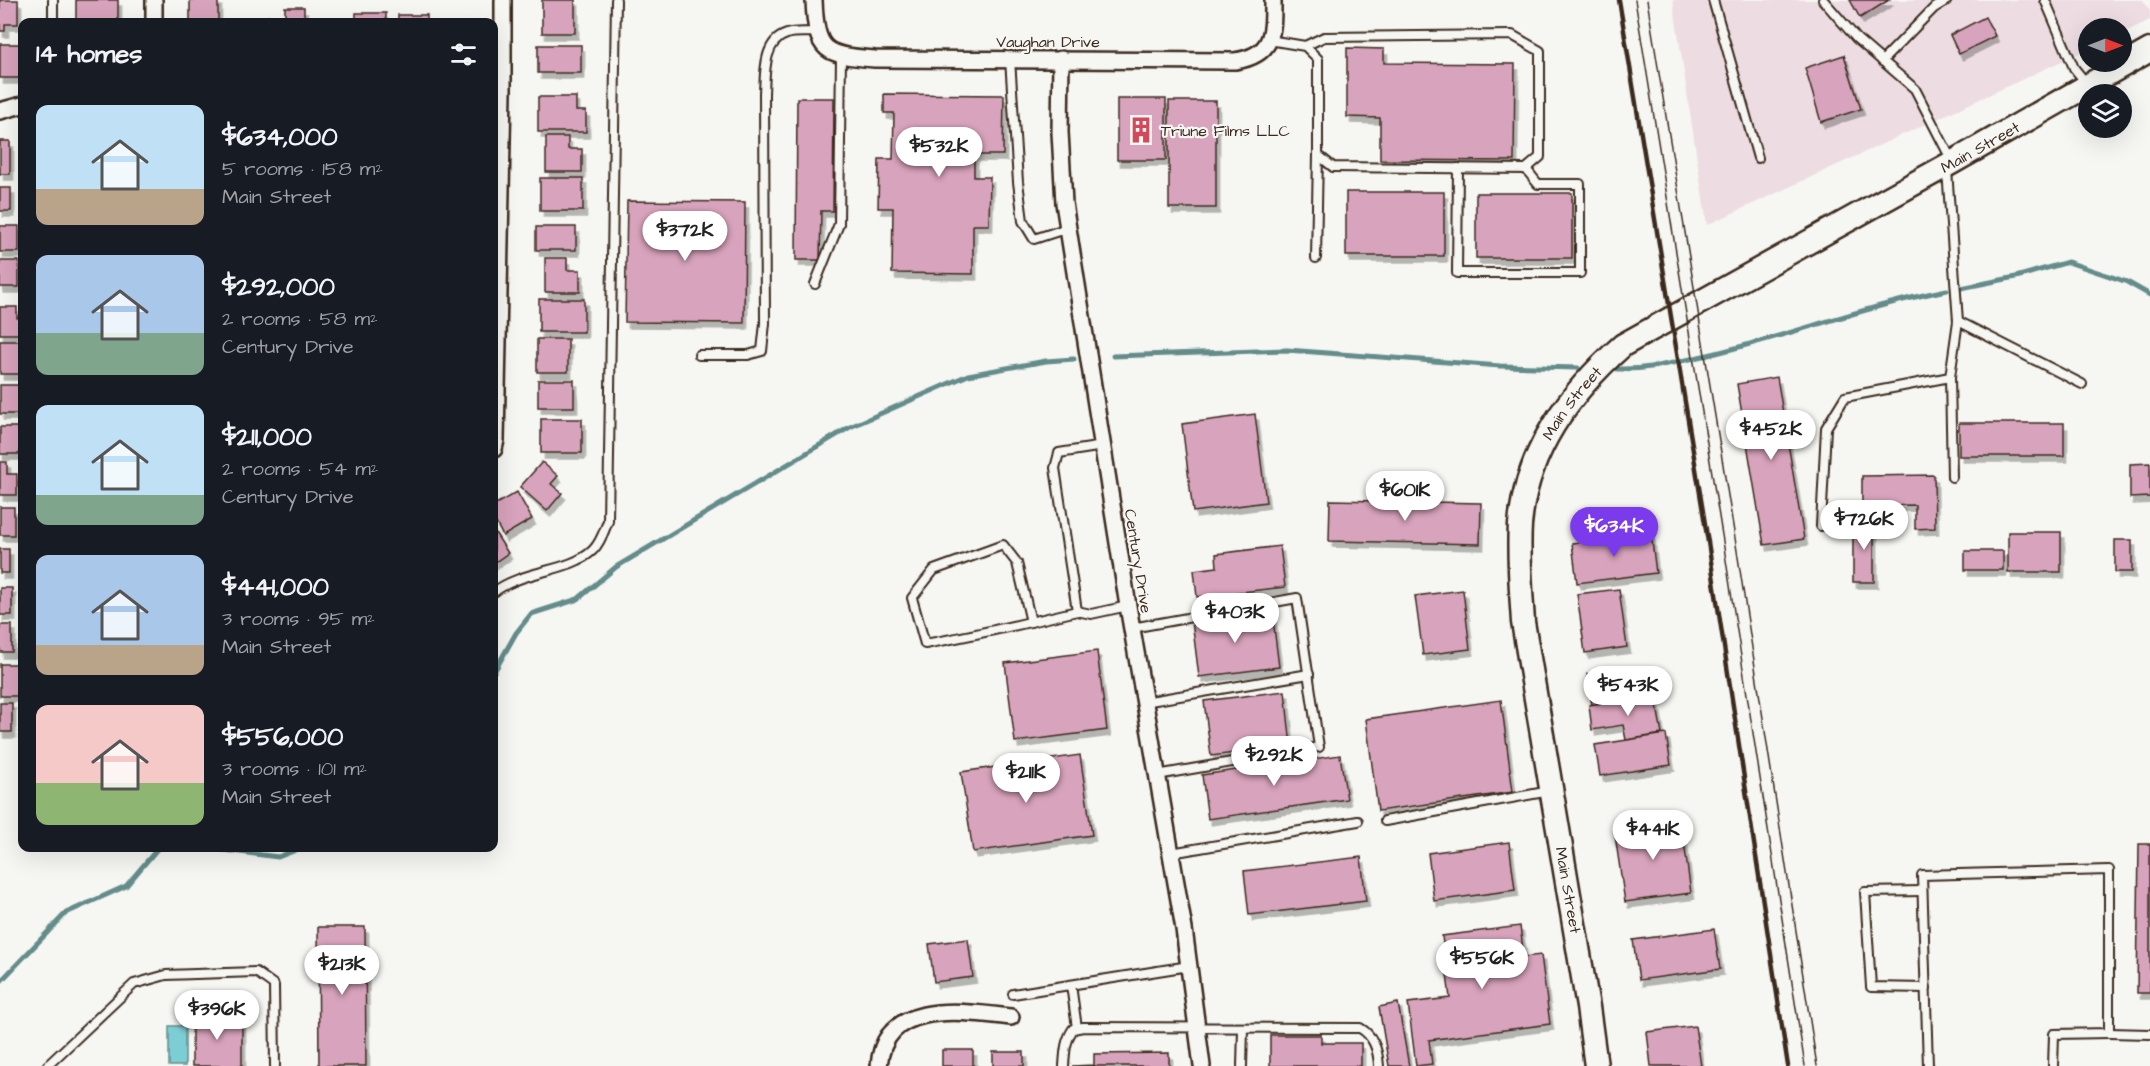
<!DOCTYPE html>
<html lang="en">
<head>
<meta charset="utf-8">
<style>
	body { margin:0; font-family:"Architects Daughter",sans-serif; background:#20242c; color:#f1f3f6; height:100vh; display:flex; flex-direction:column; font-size:22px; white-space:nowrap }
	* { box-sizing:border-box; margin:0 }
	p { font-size:20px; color:#9ea1a6 }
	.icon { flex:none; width:33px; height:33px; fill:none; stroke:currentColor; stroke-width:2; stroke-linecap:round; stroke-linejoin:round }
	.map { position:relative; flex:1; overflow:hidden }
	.sheet { position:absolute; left:18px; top:18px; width:480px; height:834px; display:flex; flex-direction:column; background:#171b24; border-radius:12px; box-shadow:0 6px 24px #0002 }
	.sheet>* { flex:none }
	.needle { width:39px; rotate:90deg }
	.controls { position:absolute; left:2078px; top:18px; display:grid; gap:12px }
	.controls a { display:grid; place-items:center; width:54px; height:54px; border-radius:50%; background:#171b24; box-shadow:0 6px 24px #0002; font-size:30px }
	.price { position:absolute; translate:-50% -51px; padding:0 14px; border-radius:21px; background:#fff; color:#222; font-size:20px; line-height:39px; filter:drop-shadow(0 2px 3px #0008) }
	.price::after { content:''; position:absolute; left:50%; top:36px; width:18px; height:14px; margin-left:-9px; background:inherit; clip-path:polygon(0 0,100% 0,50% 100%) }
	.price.active { background:#7c3aed; color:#fff }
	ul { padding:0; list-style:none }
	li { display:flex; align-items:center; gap:18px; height:150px; padding:0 18px }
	li span { display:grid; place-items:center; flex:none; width:168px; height:120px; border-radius:12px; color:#555 }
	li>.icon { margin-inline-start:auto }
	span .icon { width:72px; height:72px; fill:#fffc; stroke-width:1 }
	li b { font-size:26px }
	h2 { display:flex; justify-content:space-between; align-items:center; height:72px; padding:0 18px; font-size:26px }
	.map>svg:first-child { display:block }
	.built { fill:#eddde2 }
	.water { fill:#7dced4; stroke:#638c8b; stroke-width:1.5 }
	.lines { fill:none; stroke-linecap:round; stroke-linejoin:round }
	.stream { stroke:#638c8b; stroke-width:5 }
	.building { fill:#d8a3bc; stroke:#3b2a1e; stroke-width:1.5; filter:url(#shadow) }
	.lane-casing { stroke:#3b2a1e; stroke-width:12 }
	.street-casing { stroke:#3b2a1e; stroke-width:20 }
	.secondary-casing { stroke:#3b2a1e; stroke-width:27 }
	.lane { stroke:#f6f6f2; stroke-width:8 }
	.street { stroke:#f6f6f2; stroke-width:15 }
	.secondary { stroke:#f6f6f2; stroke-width:22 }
	.tram { stroke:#3b2a1e; stroke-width:1.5 }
	.rail { stroke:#3b2a1e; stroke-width:4.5 }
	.labels { text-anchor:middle; stroke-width:4.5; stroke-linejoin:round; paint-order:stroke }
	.street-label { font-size:16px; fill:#3b2a1e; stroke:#f6f6f2 }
	.poi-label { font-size:16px; fill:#3b2a1e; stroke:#f6f6f2; text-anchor:start }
</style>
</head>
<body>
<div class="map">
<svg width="2150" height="1066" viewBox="0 0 2150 1066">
	<defs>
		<filter id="shadow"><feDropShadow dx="3.5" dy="6" stdDeviation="0" flood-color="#0004"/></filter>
	</defs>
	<rect width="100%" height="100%" fill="#f6f6f2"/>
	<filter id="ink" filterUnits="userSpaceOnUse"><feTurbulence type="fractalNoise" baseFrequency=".0167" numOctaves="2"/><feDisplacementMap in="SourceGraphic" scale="12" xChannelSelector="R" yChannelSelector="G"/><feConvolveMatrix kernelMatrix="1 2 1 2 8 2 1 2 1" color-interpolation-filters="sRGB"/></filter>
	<g filter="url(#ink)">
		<path class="built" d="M 1673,0 L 2143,0 L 2150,11 L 2150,20 L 2121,34 L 2121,28 L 2088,28 L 2088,49 L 1707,225 Z"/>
		<rect class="water" x="169" y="1026" width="16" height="40"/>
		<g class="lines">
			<g class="stream">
				<path d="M 1961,288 L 2016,277 L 2068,262 L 2127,282 L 2150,295"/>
				<path d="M 1113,356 L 1287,350 L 1500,366 L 1578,368"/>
				<path d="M 1617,369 C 1650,370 1676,362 1708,355 C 1788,336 1866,306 1947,290"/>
				<path d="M 494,672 L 516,633 L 531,614 L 578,599 L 616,567 L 850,427 L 968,375 L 1046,361 L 1074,359"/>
				<path d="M 208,848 L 278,857 L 301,848"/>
				<path d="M 0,982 L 66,913 L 126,886 L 158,848"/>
			</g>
		</g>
		<g class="building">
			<path d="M 0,0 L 18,0 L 18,24 L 5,24 L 5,31 L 0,31 Z"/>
			<rect x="76" y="0" width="42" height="22"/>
			<rect x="190" y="0" width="28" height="22"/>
			<rect x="542" y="0" width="33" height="33"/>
			<path d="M 1850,0 L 1889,0 L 1860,18 Z"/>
			<path d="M 285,7 L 304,7 L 304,22 L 269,22 L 269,16 L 285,16 Z"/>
			<rect x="356" y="13" width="30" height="9"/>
			<rect x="398" y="15" width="29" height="7"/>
			<path d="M 1985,17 L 1995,36 L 1959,54 L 1950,35 Z"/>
			<path d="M 0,44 L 20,44 L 20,58 L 22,58 L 22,78 L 0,78 Z"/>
			<rect x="538" y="45" width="43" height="28"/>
			<path d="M 1347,48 L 1384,49 L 1384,63 L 1515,64 L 1514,161 L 1380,160 L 1380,118 L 1347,117 Z"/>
			<path d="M 1844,55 L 1861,109 L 1821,122 L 1805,68 Z"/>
			<path d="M 884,94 L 1004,95 L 1003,155 L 974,155 L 974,177 L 990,177 L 989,225 L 973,225 L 973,274 L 892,273 L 893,208 L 878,208 L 879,159 L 893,159 L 894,113 L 884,113 Z"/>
			<path d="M 538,97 L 576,97 L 576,111 L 586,111 L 586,132 L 538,132 Z"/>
			<path d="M 797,98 L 834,98 L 833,211 L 821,211 L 820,260 L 796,260 Z"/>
			<rect x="1117" y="99" width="49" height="61"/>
			<rect x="1169" y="101" width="47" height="107"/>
			<path d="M 546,137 L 568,137 L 568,149 L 582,149 L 582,172 L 546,172 Z"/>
			<rect x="0" y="141" width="10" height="33"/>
			<rect x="540" y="178" width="43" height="33"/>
			<rect x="0" y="188" width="11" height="23"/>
			<rect x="1346" y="192" width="98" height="64"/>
			<rect x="1476" y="193" width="96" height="65"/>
			<path d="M 627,201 L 745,202 L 744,323 L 625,322 Z"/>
			<rect x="0" y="226" width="19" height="26"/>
			<rect x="536" y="227" width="40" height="23"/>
			<path d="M 545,258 L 567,258 L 567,270 L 580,270 L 580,292 L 545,292 Z"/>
			<rect x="0" y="261" width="19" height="26"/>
			<rect x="539" y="299" width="45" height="33"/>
			<path d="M 0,307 L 17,307 L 17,318 L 22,318 L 22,334 L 0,334 Z"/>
			<rect x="537" y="339" width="31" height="33"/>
			<rect x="0" y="341" width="22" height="33"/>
			<path d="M 1777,377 L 1804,539 L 1764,545 L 1737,384 Z"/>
			<rect x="538" y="380" width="36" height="27"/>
			<rect x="0" y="385" width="19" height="29"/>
			<path d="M 1255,414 L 1266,502 L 1193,512 L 1182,424 Z"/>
			<rect x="541" y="419" width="41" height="34"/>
			<rect x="1959" y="423" width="105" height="33"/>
			<rect x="0" y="427" width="20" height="27"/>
			<path d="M 0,462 L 7,462 L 7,474 L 17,474 L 17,495 L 0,495 Z"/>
			<path d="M 542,462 L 558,476 L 551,484 L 562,493 L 547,511 L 520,487 Z"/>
			<path d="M 2150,463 L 2150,497 L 2130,498 L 2130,464 Z"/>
			<path d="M 1934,475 L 1935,528 L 1915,529 L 1915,505 L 1862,506 L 1862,476 Z"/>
			<path d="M 517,492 L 532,519 L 503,536 L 494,519 L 494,505 Z"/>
			<path d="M 1330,500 L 1481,503 L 1480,544 L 1329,541 Z"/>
			<rect x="0" y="507" width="14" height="28"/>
			<rect x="1853" y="520" width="21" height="62"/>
			<path d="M 494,531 L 508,553 L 494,563 Z"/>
			<rect x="2008" y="532" width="53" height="40"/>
			<path d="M 1651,533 L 1656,573 L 1577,583 L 1572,543 Z"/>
			<rect x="2115" y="540" width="17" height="32"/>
			<path d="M 1280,546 L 1285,587 L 1197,597 L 1194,570 L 1217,567 L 1216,554 Z"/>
			<rect x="0" y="549" width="9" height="24"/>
			<rect x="1965" y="551" width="38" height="19"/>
			<rect x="0" y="588" width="12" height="27"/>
			<path d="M 1619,589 L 1627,647 L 1585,653 L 1577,594 Z"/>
			<path d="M 1463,590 L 1470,649 L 1423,655 L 1415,596 Z"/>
			<path d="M 1272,611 L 1279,667 L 1199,677 L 1192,621 Z"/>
			<rect x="0" y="625" width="12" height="27"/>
			<path d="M 1097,651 L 1107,730 L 1015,742 L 1005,663 Z"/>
			<rect x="0" y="664" width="18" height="32"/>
			<path d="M 1630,668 L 1635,698 L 1592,705 L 1587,674 Z"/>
			<path d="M 1285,691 L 1291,746 L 1211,756 L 1204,701 Z"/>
			<path d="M 1655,695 L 1662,734 L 1626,740 L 1623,725 L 1592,730 L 1589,705 Z"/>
			<path d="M 1501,700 L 1513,792 L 1378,811 L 1366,719 Z"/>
			<rect x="0" y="703" width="12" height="29"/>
			<path d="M 1666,734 L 1671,765 L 1600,776 L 1595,745 Z"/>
			<path d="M 1080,755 L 1092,835 L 973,852 L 961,772 Z"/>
			<path d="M 1340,755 L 1347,799 L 1208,819 L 1202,775 Z"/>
			<path d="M 1681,820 L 1691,893 L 1625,902 L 1614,829 Z"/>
			<path d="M 1509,842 L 1515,890 L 1434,901 L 1428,853 Z"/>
			<path d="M 2139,844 L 2150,844 L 2150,993 L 2137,993 Z"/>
			<path d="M 1361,857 L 1366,901 L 1249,915 L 1244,871 Z"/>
			<path d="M 1520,926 L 1524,957 L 1541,955 L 1550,1024 L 1429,1040 L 1432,1064 L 1416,1066 L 1408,1003 L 1450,998 L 1442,936 Z"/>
			<path d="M 318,927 L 365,927 L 366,1066 L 319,1066 Z"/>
			<path d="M 1714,929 L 1720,969 L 1639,980 L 1633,940 Z"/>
			<path d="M 968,939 L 973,977 L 934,982 L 929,944 Z"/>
			<path d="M 1398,1003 L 1409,1066 L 1389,1066 L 1379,1007 Z"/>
			<rect x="192" y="1016" width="50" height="50"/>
			<path d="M 1695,1026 L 1701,1066 L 1651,1066 L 1647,1032 Z"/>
			<path d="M 1270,1035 L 1321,1035 L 1321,1043 L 1361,1043 L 1361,1066 L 1270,1066 Z"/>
			<rect x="942" y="1050" width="31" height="16"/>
			<rect x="993" y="1052" width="31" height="14"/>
			<path d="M 1169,1053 L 1169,1066 L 1072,1066 L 1094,1065 L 1094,1054 Z"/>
		</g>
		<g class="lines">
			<g class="lane-casing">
				<g id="lane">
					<path d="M 1713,0 L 1758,158"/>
					<path d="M 1823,0 L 1857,39 L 1915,89 L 1952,161"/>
					<path d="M 2045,0 L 2074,68 L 2087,84"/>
					<path d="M 53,22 L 53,0"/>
					<path d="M 1269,40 L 1305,46 L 1318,59 L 1318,155 L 1333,167 L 1526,169 L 1540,157 L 1540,51 L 1512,35 L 1324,37 L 1305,46"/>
					<path d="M 1010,59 L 1018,182 L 1023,221 L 1034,239 L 1068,228"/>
					<path d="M 1882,61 L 1934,8 L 1947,0"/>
					<path d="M 1458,168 L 1457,273 L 1580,273 L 1580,184 L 1538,184 L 1526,169"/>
					<path d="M 1316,258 L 1318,155"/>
					<path d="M 815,284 L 839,224 L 841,56"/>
					<path d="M 1958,321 L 2082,384"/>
					<path d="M 699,355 L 748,355 L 762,351 L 765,323 L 764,94 C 765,74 763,41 787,34 C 795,31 807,33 816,32"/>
					<path d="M 1950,377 L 1952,477"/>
					<path d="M 1103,446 L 1059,453 L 1055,468 L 1077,611 L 1091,614 L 1128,606"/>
					<path d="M 1821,526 L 1826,428 L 1845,397 L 1950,377 L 1958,321 L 1947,170"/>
					<path d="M 494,592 C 522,570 571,572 593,550 C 601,542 604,531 608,521 L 616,0"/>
					<path d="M 1031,622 L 1017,563 L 1003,545 L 934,570 L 912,598 L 925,644 C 976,635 1027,623 1077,611"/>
					<path d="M 1132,628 L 1297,598 L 1319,747 L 1157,775"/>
					<path d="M 1144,702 L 1309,674"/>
					<path d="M 1385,821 L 1550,791"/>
					<path d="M 1171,853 L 1358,821"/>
					<path d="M 1922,891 L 1865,892 L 1871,987 L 1926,988"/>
					<path d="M 1071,985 L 1077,1028"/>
					<path d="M 1013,994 L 1189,966"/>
					<path d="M 2109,1033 L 2150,1034"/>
					<path d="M 47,1066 L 134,984 L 166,975 L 256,972 L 274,985 L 275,1066"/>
					<path d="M 1064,1066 C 1065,1052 1065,1041 1073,1029 L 1083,1027 L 1360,1028 C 1374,1036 1378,1050 1379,1066"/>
					<path d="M 1242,1066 L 1243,1028"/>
					<path d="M 1928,1066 L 1922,875 L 2109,870 L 2109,1033 L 2054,1034 L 2053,1066"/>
				</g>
			</g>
			<g class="street-casing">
				<g id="street">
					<path d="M 814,0 C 816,53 825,55 875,59 L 1235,61 C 1274,55 1273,33 1273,0"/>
					<path d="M 154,22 L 154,0"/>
					<path d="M 1061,59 L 1060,132 L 1064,203 L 1128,606 L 1184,929 L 1202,1066"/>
					<path d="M 0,111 L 22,105"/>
					<path d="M 494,449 L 496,440 L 503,91 L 503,0"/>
					<path d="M 879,1066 C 884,998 964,1012 1011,1017"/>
				</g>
			</g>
			<g class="secondary-casing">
				<g id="secondary">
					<path id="s1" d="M 1596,1066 L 1588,1007 L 1523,622 C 1521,590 1518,557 1520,525 C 1526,451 1569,393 1623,345 L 1953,162 L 2150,50"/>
				</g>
			</g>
			<use href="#lane" class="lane"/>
			<use href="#street" class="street"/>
			<use href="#secondary" class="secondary"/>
			<g class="tram">
				<path d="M 1635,0 L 1723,541 L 1805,1066"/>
				<path d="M 1647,0 L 1735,538 L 1817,1066"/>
			</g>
			<path class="rail" d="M 1619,0 L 1708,542 L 1788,1066"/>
		</g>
	</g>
	<defs>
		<g id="building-bare" transform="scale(2.07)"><path d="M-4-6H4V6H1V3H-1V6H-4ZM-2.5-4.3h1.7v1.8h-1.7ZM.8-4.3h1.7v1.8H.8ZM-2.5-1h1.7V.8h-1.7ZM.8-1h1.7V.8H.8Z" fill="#d1495b" stroke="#f6f6f2" stroke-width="2.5" paint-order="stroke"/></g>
	</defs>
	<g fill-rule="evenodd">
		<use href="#building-bare" x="1141" y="130"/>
	</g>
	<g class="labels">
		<g class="street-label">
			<text x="1048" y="47">Vaughan Drive</text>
			<text dy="6" stroke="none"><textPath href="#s1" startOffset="1168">Main Street</textPath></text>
			<text dy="6" stroke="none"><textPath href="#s1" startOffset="682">Main Street</textPath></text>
			<text transform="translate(1139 561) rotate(81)" y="6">Century Drive</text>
			<text transform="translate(1569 890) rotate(80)" y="6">Main Street</text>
		</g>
		<g class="poi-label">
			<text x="1161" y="136">Triune Films LLC</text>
		</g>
	</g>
</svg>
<div class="controls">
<a><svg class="needle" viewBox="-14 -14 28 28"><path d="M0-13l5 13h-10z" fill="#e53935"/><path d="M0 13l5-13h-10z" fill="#9ea1a6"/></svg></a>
<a><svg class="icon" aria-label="layers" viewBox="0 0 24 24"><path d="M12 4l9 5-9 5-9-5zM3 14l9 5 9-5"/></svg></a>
</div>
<b class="price" style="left:939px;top:178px">$532K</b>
<b class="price" style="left:685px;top:262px">$372K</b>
<b class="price" style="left:1771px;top:461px">$452K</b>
<b class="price" style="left:1405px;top:522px">$601K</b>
<b class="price" style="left:1864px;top:551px">$726K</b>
<b class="price active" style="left:1614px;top:558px">$634K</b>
<b class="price" style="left:1235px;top:644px">$403K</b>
<b class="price" style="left:1628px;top:717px">$543K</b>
<b class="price" style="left:1274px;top:787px">$292K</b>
<b class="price" style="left:1026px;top:804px">$211K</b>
<b class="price" style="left:1653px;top:861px">$441K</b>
<b class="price" style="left:1482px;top:990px">$556K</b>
<b class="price" style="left:342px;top:996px">$213K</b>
<b class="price" style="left:217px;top:1041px">$396K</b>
<section class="sheet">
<h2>14 homes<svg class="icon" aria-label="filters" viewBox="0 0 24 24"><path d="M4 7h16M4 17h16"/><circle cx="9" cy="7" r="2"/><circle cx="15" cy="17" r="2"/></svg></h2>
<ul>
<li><span style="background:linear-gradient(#bfe0f5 70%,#b9a48a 0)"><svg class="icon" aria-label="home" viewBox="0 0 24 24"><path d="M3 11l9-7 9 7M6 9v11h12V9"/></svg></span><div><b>$634,000</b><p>5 rooms · 158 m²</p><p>Main Street</p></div></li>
<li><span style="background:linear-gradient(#a9c7e8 65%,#7fa58c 0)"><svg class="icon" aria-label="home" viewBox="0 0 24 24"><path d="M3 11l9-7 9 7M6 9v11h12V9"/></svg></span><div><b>$292,000</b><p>2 rooms · 58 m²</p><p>Century Drive</p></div></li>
<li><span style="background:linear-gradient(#bfe0f5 75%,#7fa58c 0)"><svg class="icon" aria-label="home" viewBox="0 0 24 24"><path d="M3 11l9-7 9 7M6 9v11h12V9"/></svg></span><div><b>$211,000</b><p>2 rooms · 54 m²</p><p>Century Drive</p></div></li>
<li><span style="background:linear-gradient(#a9c7e8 75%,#b9a48a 0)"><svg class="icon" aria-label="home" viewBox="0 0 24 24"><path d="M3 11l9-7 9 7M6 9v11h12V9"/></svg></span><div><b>$441,000</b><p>3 rooms · 95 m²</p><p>Main Street</p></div></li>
<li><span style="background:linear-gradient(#f6c9c9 65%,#8fb573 0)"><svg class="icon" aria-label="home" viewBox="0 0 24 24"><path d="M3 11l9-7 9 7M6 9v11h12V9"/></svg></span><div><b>$556,000</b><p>3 rooms · 101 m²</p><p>Main Street</p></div></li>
</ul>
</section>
</div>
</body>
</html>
